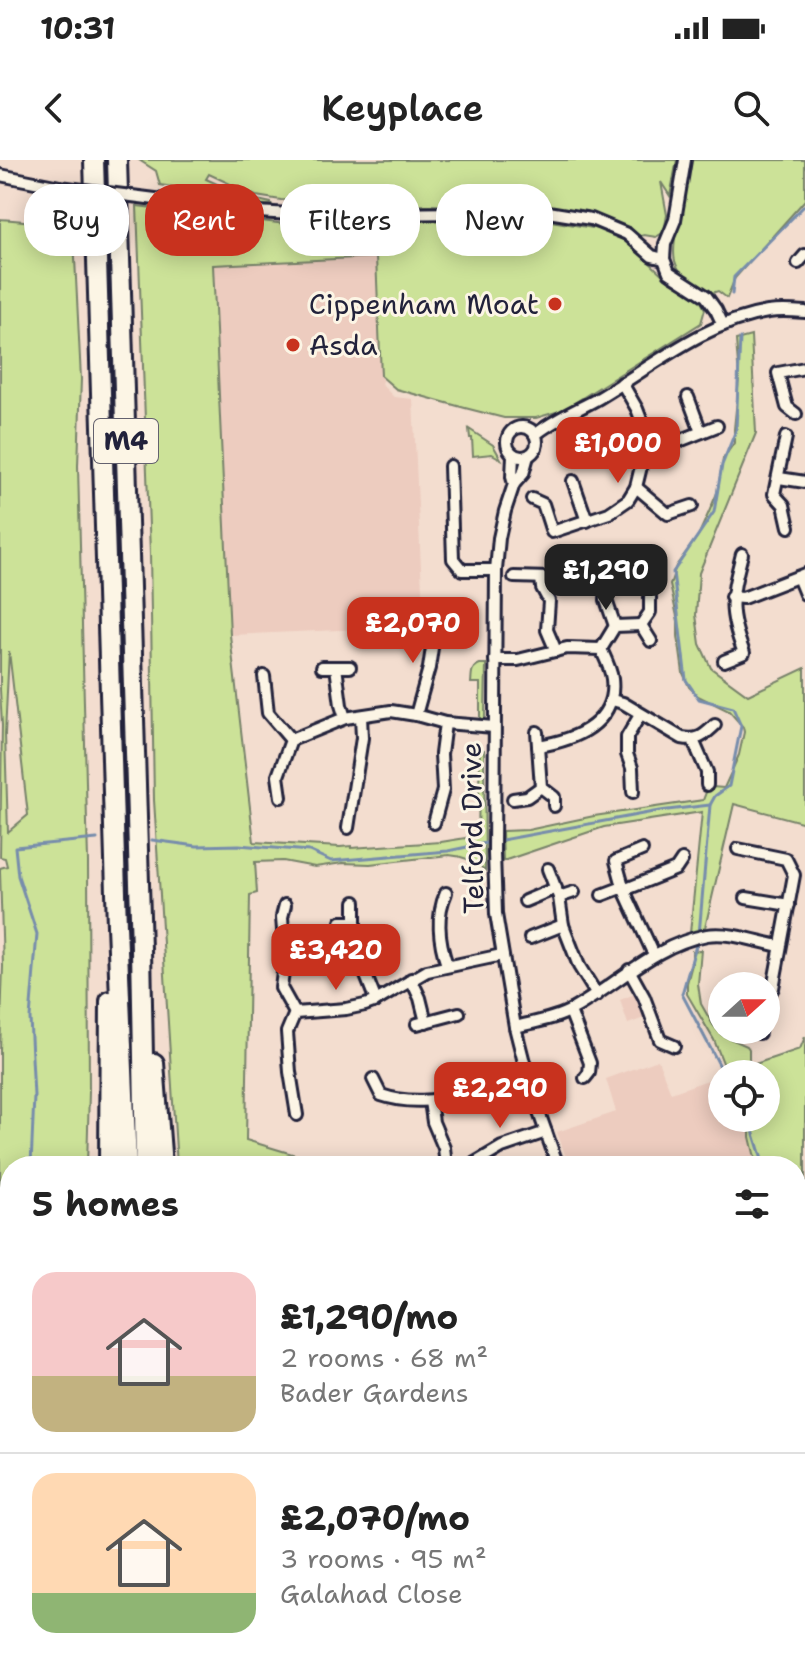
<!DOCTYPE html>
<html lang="en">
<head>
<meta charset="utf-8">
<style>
	body { margin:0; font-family:"Shantell Sans",sans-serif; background:#f6f6f6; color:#222; height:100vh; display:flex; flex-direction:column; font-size:30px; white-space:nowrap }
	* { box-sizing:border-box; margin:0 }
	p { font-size:26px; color:#767676 }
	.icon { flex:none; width:44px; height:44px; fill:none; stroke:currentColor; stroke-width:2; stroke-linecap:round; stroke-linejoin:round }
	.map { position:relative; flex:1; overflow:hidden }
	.sheet { position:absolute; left:0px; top:996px; width:806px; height:512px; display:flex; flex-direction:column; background:#fff; border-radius:32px 32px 0 0; box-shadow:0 4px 20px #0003 }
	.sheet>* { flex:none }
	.top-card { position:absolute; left:24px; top:24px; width:758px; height:72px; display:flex; gap:16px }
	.needle { width:52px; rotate:69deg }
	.buttons { position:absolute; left:708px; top:812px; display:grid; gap:16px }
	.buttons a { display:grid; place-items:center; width:72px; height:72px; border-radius:50%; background:#fff; box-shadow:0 4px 20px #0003; font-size:40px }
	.price { position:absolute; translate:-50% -68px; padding:0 18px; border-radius:16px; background:#c8321e; color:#fff; font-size:26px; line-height:52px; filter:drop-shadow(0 2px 4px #0008) }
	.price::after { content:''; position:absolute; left:50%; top:48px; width:24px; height:18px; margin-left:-12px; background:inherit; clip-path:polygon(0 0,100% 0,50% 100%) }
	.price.active { background:#222; color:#fff }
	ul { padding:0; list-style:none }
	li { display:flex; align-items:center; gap:24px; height:200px; padding:0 32px }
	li+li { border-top:2px solid #e0e0e0 }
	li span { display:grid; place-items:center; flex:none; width:224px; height:160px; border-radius:24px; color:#555 }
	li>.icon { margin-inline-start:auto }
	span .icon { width:96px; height:96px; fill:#fffc; stroke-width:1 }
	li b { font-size:34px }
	h2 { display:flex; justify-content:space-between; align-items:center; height:96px; padding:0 32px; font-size:34px }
	.tag { padding:0 28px; border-radius:32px; background:#fff; box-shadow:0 4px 20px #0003; font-size:28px; line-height:72px }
	.tag.active { background:#c8321e; color:#fff }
	.status { display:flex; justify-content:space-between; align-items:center; height:56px; padding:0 40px; background:#fff; direction:ltr }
	.status svg { height:22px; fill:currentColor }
	header { display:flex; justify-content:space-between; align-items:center; height:104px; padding:0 32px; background:#fff; font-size:36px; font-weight:600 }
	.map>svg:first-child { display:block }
	.built { fill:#edccbf }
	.green { fill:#cce298; stroke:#77826a; stroke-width:2; fill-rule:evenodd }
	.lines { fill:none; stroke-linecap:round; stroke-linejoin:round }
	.stream { stroke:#778dac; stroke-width:3 }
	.minor-casing { stroke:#22223b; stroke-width:16 }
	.motorway-casing { stroke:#22223b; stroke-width:24 }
	.minor { stroke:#fcf5e5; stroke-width:10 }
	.motorway { stroke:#fcf5e5; stroke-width:18 }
	.minor-bridge-casing { stroke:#22223b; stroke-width:16; stroke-linecap:butt }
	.minor-bridge { stroke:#fcf5e5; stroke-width:10 }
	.poi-dot { fill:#c8321e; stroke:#fcf5e5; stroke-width:3 }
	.labels { text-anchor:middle; stroke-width:6; stroke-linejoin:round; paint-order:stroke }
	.shield { fill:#fcf5e5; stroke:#63616e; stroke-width:2 }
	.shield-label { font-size:26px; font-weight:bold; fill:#22223b }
	.poi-label { font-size:28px; fill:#22223b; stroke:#fcf5e5; text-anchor:end }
	.street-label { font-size:28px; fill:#22223b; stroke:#fcf5e5 }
</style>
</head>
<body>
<div class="status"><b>10:31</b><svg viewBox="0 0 49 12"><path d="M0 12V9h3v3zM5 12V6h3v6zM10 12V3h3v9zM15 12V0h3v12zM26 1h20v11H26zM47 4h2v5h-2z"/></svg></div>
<header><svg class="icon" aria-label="back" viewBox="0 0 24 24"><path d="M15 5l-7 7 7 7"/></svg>Keyplace<svg class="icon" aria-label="search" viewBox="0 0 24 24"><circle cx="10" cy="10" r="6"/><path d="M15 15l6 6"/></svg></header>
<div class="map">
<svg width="805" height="1508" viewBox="0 0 805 1508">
	<rect width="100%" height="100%" fill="#f3ddcf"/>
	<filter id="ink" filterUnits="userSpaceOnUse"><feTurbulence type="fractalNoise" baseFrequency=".0125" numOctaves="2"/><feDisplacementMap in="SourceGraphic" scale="16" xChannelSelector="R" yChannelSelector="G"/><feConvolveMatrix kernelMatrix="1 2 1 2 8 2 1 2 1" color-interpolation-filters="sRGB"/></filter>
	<g filter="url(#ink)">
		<g class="built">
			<path d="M 376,97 L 381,216 L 383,226 L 394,237 L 413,239 L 423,450 L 407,450 L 407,467 L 230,475 L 213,105 Z"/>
			<path d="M 635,834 L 644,858 L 628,864 L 620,840 Z"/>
			<path d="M 658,900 L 671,933 L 722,915 L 722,958 L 750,958 L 750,977 L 757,1006 L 569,1006 L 557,972 L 616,952 L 606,919 Z"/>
			<path d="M 805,1046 L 805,1291 L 796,1305 L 796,1050 Z"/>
		</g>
		<g class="green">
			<path d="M 139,0 L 677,0 L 670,36 L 661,22 L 667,55 L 664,72 L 656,77 L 644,75 L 637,77 L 616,62 L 564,51 L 508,46 L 408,45 L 386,43 L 385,26 L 379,26 L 378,43 L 368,41 L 281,40 L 256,36 L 209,14 L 206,19 L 248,38 L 271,43 L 272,45 C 251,45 230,43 209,38 L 206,32 L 160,25 L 156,11 Z"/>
			<path d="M 690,0 L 805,0 L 805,40 L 735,118 L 727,138 L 718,131 L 712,133 C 699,125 679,117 675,101 C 670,84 686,20 690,0 Z"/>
			<path d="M 137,46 L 343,71 L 385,70 L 386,57 L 533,58 L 605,70 L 629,83 L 669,121 L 699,138 L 705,149 L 701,163 L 563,250 L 536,258 L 504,258 L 465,248 L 396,229 L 381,216 L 376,97 L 213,105 L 230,475 L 254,682 L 340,687 L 351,686 L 351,688 L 441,682 L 472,677 L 478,672 L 480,589 L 484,590 L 485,710 C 474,700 463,696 449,695 L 370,704 L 343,703 L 315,707 L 283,701 L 255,702 L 257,733 L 250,735 L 246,980 L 332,1006 L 177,1006 L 154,640 L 150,393 Z"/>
			<path d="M 0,59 C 19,61 63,62 74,78 L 81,219 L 78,306 L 88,702 L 89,931 L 87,1006 L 10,1006 L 10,1498 L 78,1498 L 77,1508 L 0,1508 L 0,890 L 3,806 L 0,712 L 0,708 L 7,706 L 5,698 L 0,697 L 2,565 L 0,530 ZM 9,491 L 28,655 L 8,672 L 5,574 Z"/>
			<path d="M 751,176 L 756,273 L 699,413 L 696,455 L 700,484 L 711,508 L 748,535 L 805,508 L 805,663 L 734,644 L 704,772 L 690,773 L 702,652 L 604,667 L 503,701 L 502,671 L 528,670 L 594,656 L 703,640 L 710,622 L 712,627 L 724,628 L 739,595 L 744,572 L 743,567 L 729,551 L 698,536 L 689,527 L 683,513 L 678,476 L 678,461 L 670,425 L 676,406 L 698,376 L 709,352 L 717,333 L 723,299 L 734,283 L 734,269 L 739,219 L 736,180 Z"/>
			<path d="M 469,269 L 493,285 L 501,299 L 492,294 L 473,296 L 472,278 L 470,278 Z"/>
			<path d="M 480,504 L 486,504 L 485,557 L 480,563 L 480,523 L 471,523 C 472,514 470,508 480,504 Z"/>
			<path d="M 701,790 L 698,824 L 701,844 L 713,865 L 722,875 L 747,886 L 749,889 L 749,906 L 800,889 L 805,877 L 805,1137 L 796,1116 L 796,1006 L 757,1006 L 750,977 L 750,958 L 766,958 L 766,914 L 727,913 L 714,880 L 687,834 L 687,823 L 692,804 L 692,791 Z"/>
		</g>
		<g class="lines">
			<g class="stream">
				<path d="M 732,134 L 734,117 L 805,45"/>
				<path d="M 152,680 L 197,686 L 239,685 L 309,691 L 331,701 L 448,691 L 486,683"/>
				<path d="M 502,680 L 659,651 L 710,645"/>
				<path d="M 699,775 L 710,645 L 715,636 L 729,626 L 741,566 L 733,548 L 699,539 L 686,520 L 673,412 L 714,352 L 722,305 L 736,270 L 740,178"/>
				<path d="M 697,782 L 682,834 L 724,914"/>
				<path d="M 749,958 L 764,1006"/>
				<path d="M 31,1006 L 34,936 L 30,858 L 37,774 L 18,716 L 15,687 L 97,679"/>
				<path d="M 796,1118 L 805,1150"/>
				<path d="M 14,1508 L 14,1498"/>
			</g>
			<g class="minor-casing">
				<g id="minor">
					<path d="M 685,0 L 675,60 L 665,84 L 664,99 L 669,112 L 706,136 L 716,150 L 723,165"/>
					<path d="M 0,15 L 60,27"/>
					<path d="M 211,46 L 241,51 L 307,55 L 548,52 L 591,59 L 627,74 L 652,96 L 664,99"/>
					<path d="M 798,103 L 805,95"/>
					<path d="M 688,237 L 701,272"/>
					<path d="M 796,254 L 787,247 L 778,213 L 805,208"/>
					<circle cx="522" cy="282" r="15"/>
					<path d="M 535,275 C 554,259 578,250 599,238 C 653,206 705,162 768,152 C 780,150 793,151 805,152"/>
					<path d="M 786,277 L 774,334 L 784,345 L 789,367"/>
					<path d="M 646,286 L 669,285 L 717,266"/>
					<path d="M 513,295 L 512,317 L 514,324"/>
					<path d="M 528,296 L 523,314 L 514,324 L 505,351 L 499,378 L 496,410 L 494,693 L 496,754 L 515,867 L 531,930 L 558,1006"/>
					<path d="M 450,306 L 453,399 L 462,410 L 496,410"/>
					<path d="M 779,318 L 805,322"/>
					<path d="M 573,321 L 587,361"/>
					<path d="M 636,327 L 668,354 L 692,346"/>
					<path d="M 532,339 L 543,344 L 552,372 L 609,353 L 628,340 L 636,327 L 646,286 L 644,267 L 637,249 L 622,223"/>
					<path d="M 514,417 L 549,418"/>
					<path d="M 798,417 L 805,434"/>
					<path d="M 541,418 L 542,428 L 549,441 L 547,470 L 556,491"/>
					<path d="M 607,425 L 606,440 L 615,466"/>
					<path d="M 650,437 L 650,452 L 641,465 L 651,481"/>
					<path d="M 731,437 L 743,438 L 805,414"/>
					<path d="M 601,489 L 615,466 L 641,465"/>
					<path d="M 495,500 L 518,500 L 567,488 L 601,489 C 605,498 611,509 612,519 C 617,564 575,580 538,586"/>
					<path d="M 724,501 L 744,493 C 727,449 731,438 742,394"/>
					<path d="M 322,507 L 350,507"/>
					<path d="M 336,507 L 341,545 L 345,558"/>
					<path d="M 264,516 L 268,553 L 291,580 L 278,616 L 281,637"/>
					<path d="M 612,540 L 623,543 L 682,578 C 699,581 703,576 715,565"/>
					<path d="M 416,555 L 429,508 L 433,481 L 440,472"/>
					<path d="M 537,572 L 541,627 L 554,637 L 554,646"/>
					<path d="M 291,580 L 345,558 L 391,551 L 416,555 L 445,563 L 494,567"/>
					<path d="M 693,580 L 707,612 L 707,625"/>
					<path d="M 633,632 L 632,608 L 627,594 L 627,577 L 640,555"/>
					<path d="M 513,639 L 527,637 L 541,627"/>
					<path d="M 434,663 L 443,630 L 441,594 L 445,563"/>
					<path d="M 348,668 L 362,578 L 361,556"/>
					<path d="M 738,689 L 786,699 L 794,715 L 773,828 L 766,839"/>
					<path d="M 642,690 L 616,701 L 624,730 L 654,795"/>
					<path d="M 548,709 L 559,737 L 563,765 L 579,806 L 597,835"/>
					<path d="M 624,730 L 676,709 L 682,700"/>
					<path d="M 446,733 C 436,755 439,782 447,805"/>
					<path d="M 602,735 L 623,727"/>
					<path d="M 559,737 L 574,732"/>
					<path d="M 746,738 L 789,745"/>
					<path d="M 525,741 L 556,728"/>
					<path d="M 355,742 L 355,788 L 376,841"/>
					<path d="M 285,745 L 282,757 L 285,797 L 281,828 L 295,853"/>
					<path d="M 341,762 L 355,762"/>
					<path d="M 530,778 L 563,765"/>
					<path d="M 629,810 L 644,837 L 660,880 L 674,886"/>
					<path d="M 411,819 L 420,838 L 426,862"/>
					<path d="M 570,851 L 590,903 L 589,913 L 585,918"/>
					<path d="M 417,864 L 459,853"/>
					<path d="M 515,867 C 534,862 556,859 573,849 C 618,824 654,785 707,775 C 728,771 759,782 780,786"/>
					<path d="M 759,873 L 759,870"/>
					<path d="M 373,919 L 381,935 C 413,946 445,939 477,933"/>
					<path d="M 430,941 L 433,962 L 444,988 L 446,1006"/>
					<path d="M 297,955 L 290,912 L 287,872 L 295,853 L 346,849 L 365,845 L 376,841 L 427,811 L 502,795"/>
					<path d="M 470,1006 L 502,987 L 546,972"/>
					<path d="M 796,1375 L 805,1374"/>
					<path d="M 796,1461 L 805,1460"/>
					<path d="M 717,1498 L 720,1508"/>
					<path d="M 317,1508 L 319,1498"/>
					<path d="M 388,1508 L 390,1498"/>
					<path d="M 561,1508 L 563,1499"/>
				</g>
			</g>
			<g class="motorway-casing">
				<g id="motorway">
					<path d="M 94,0 L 117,766 L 127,1006"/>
					<path d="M 117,0 L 141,789 L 145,1006"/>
					<path d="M 154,903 L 162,1006"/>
					<path d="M 109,1006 L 110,841"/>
					<path d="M 141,1498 L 141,1508"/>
					<path d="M 161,1498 L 161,1508"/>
					<path d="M 200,1498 L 201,1508"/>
					<path d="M 102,1508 L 102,1498"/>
				</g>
			</g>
			<use href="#minor" class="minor"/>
			<use href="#motorway" class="motorway"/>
			<g class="minor-bridge-casing">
				<path id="minor-bridge" d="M 60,27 L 211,46"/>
			</g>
			<use href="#minor-bridge" class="minor-bridge"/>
		</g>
	</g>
	<g class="poi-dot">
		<circle cx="555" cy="144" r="8"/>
		<circle cx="293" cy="185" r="8"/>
	</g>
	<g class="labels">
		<rect class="shield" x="94" y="259" width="64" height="44" rx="6"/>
		<g class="shield-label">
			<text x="126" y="290">M4</text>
		</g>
		<g class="poi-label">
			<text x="539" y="154">Cippenham Moat</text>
			<text x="309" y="195" text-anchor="start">Asda</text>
		</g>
		<g class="street-label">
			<text transform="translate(472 668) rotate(-91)" y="10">Telford Drive</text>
		</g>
	</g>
</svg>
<div class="buttons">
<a><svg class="needle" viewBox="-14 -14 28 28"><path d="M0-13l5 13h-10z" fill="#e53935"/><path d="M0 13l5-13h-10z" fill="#767676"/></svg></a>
<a><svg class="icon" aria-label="locate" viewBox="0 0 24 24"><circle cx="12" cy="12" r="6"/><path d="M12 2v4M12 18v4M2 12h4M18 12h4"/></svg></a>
</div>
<b class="price" style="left:618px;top:325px">£1,000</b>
<b class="price active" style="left:606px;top:452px">£1,290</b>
<b class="price" style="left:413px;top:505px">£2,070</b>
<b class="price" style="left:336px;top:832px">£3,420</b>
<b class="price" style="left:500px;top:970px">£2,290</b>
<div class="top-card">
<a class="tag">Buy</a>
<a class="tag active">Rent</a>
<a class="tag">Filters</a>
<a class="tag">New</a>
</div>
<section class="sheet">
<h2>5 homes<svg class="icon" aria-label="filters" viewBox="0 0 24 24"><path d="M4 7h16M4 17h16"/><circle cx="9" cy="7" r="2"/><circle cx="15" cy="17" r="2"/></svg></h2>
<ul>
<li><span style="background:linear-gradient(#f6c9c9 65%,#c2b280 0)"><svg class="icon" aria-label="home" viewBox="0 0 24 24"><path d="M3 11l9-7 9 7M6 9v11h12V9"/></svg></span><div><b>£1,290/mo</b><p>2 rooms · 68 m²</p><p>Bader Gardens</p></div></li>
<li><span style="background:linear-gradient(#ffd9b3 75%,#8fb573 0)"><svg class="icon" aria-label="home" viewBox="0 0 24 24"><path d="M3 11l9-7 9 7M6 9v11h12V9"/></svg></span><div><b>£2,070/mo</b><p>3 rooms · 95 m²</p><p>Galahad Close</p></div></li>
</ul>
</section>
</div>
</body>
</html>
